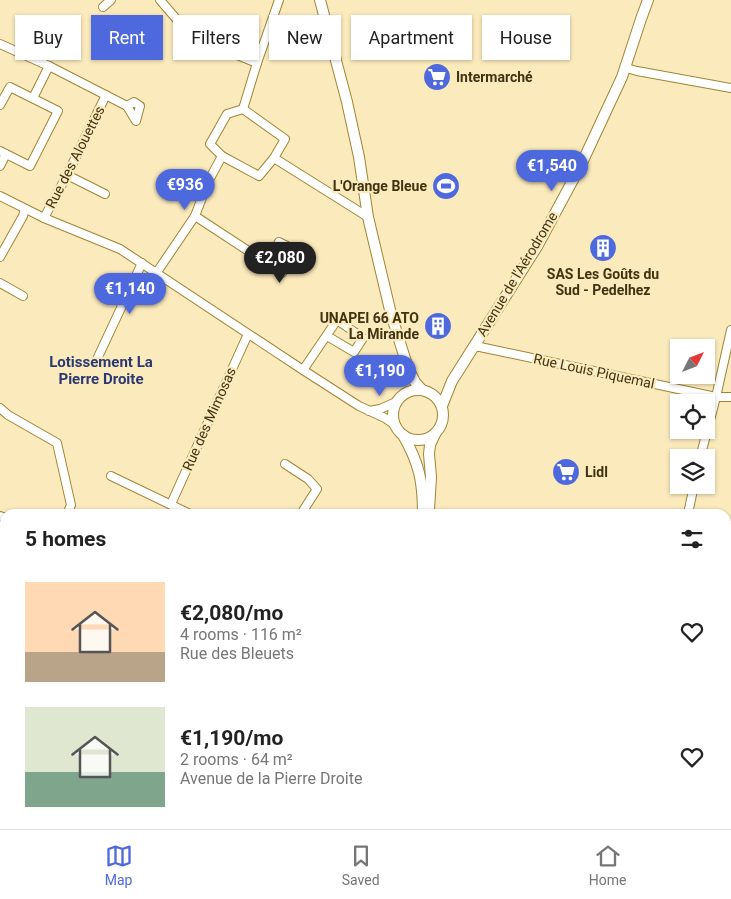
<!DOCTYPE html>
<html lang="en">
<head>
<meta charset="utf-8">
<style>
	body { margin:0; font-family:Roboto,sans-serif; background:#f2f2f2; color:#222; height:100vh; display:flex; flex-direction:column; font-size:19px; white-space:nowrap }
	* { box-sizing:border-box; margin:0 }
	p { font-size:16px; color:#767676 }
	.icon { flex:none; width:28px; height:28px; fill:none; stroke:currentColor; stroke-width:2; stroke-linecap:round; stroke-linejoin:round }
	.map { position:relative; flex:1; overflow:hidden }
	.drawer { position:absolute; left:0px; top:509px; width:731px; height:321px; display:flex; flex-direction:column; background:#fff; border-radius:15px 15px 0 0; box-shadow:0 1px 4px #0004 }
	.drawer>* { flex:none }
	.hud { position:absolute; left:15px; top:15px; width:701px; height:45px; display:flex; gap:10px }
	.needle { width:32px; rotate:48deg }
	.fabs { position:absolute; left:670px; top:339px; display:grid; gap:10px }
	.fabs a { display:grid; place-items:center; width:45px; height:45px; border-radius:0px; background:#fff; box-shadow:0 1px 4px #0004; font-size:25px }
	.price { position:absolute; translate:-50% -42px; padding:0 11px; border-radius:18px; background:#4e69dd; color:#fff; font-size:16px; line-height:32px; filter:drop-shadow(0 1px 2px #0008) }
	.price::after { content:''; position:absolute; left:50%; top:30px; width:15px; height:11px; margin-left:-8px; background:inherit; clip-path:polygon(0 0,100% 0,50% 100%) }
	.price.on { background:#222; color:#fff }
	ul { padding:0; list-style:none }
	li { display:flex; align-items:center; gap:15px; height:125px; padding:0 25px }
	li span { display:grid; place-items:center; flex:none; width:140px; height:100px; border-radius:0px; color:#555 }
	li>.icon { margin-inline-start:auto }
	span .icon { width:60px; height:60px; fill:#fffc; stroke-width:1 }
	li b { font-size:21px }
	h2 { display:flex; justify-content:space-between; align-items:center; height:60px; padding:0 25px; font-size:21px }
	.pill { padding:0 18px; border-radius:0px; background:#fff; box-shadow:0 1px 4px #0004; font-size:18px; line-height:45px }
	.pill.on { background:#4e69dd; color:#fff }
	.dock { display:flex; justify-content:space-around; align-items:center; height:70px; border-top:1px solid #e0e0e0; background:#fff; font-size:14px; color:#767676 }
	.dock a { display:grid; justify-items:center; gap:2px }
	.dock .on { color:#4e69dd }
	.map>svg:first-child { display:block }
	.lines { fill:none; stroke-linecap:round; stroke-linejoin:round }
	.stream { stroke:#90c69a; stroke-width:2.5 }
	.street-casing { stroke:#a08534; stroke-width:10 }
	.secondary-casing { stroke:#a08534; stroke-width:12 }
	.street { stroke:#fff; stroke-width:8 }
	.secondary { stroke:#fff; stroke-width:10 }
	.labels { text-anchor:middle; stroke-width:4.5; stroke-linejoin:round; paint-order:stroke }
	.poi-label { font-size:14px; font-weight:bold; fill:#3f3312; stroke:#fbeabc; text-anchor:start }
	.street-label { font-size:14px; fill:#3f3312; stroke:#fbeabc }
	.neighbourhood-label { font-size:15px; font-weight:bold; fill:#2a3973; stroke:#fbeabc }
</style>
</head>
<body>
<div class="map">
<svg width="731" height="829" viewBox="0 0 731 829">
	<rect width="100%" height="100%" fill="#fbeabc"/>
	<g class="lines">
		<g class="stream">
			<path d="M 0,688 L 5,690"/>
			<path d="M 270,825 L 275,829"/>
		</g>
		<g class="street-casing">
			<g id="street">
				<path d="M 160,0 L 191,36 L 257,63"/>
				<path d="M 103,7 L 111,0"/>
				<path d="M 0,44 L 49,66 L 127,106"/>
				<path d="M 626,68 L 637,71 L 731,88"/>
				<path d="M 33,98 L 49,66"/>
				<path d="M 134,102 L 140,106 L 136,121 L 127,106 Z"/>
				<path d="M 0,105 L 10,87 L 58,111 L 30,166 L 0,151"/>
				<path d="M 243,109 L 285,139 L 274,158 L 259,176 L 222,156 L 210,144 L 227,114 Z"/>
				<path d="M 243,109 L 257,63 L 279,0"/>
				<path d="M 274,158 L 368,217"/>
				<path d="M 0,166 L 6,154"/>
				<path d="M 67,175 L 105,194"/>
				<path d="M 0,196 L 44,218 L 120,249 L 303,370 L 359,406 L 385,418 L 395,425"/>
				<path d="M 195,216 L 282,273 L 297,251 L 279,242 L 267,263"/>
				<path d="M 44,218 L 67,175 L 106,95"/>
				<path d="M 0,257 L 23,216 L 25,209"/>
				<path d="M 157,272 L 195,216 L 208,182 L 222,156"/>
				<path d="M 0,283 L 23,296"/>
				<path d="M 473,347 L 480,347 L 716,397 L 731,397"/>
				<path d="M 98,357 L 142,263"/>
				<path d="M 303,370 L 337,320 L 363,338 L 354,352 L 327,336"/>
				<path d="M 0,408 L 8,415 L 57,443 L 71,505 L 67,514"/>
				<path d="M 369,411 L 380,409 L 396,402"/>
				<path d="M 700,458 L 716,397 L 731,330"/>
				<path d="M 285,464 L 308,479 L 317,489 L 301,514"/>
				<path d="M 111,476 L 190,514"/>
				<path d="M 171,504 L 248,334"/>
				<path d="M 688,514 L 694,485"/>
				<path d="M 0,516 L 5,518"/>
				<path d="M 726,551 L 731,553"/>
				<path d="M 0,626 L 5,627"/>
			</g>
		</g>
		<g class="secondary-casing">
			<g id="secondary">
				<path d="M 320,0 L 347,102 L 359,157 L 368,217 L 391,314 L 408,368 L 415,382 L 422,390"/>
				<circle cx="418" cy="415" r="25"/>
				<path d="M 442,406 L 452,381 L 538,245 L 581,165 L 622,77 L 641,19 L 648,0"/>
				<path d="M 403,435 C 419,463 423,481 423,514"/>
				<path d="M 429,510 L 431,477 L 429,454 L 430,445 L 435,434"/>
				<path d="M 0,678 L 5,680"/>
				<path d="M 293,825 L 299,829"/>
				<path d="M 528,825 L 530,829"/>
				<path d="M 541,825 L 543,829"/>
			</g>
		</g>
		<use href="#street" class="street"/>
		<use href="#secondary" class="secondary"/>
	</g>
	<defs>
		<g id="supermarket-disc" transform="scale(1.4375)"><circle r="9.5" fill="#4e69dd" stroke="#fbeabc"/><path d="M-6-5.5h2.5l.6 2H6L4.5 2H-2.5L-4.4-4H-6ZM-1.5 3.2a1.3 1.3 0 1 0 .1 0ZM3 3.2a1.3 1.3 0 1 0 .1 0Z" fill="#fff"/></g>
		<g id="stadium-disc" transform="scale(1.4375)"><circle r="9.5" fill="#4e69dd" stroke="#fbeabc"/><path d="M0-5a6.5 5 0 1 0 0 10a6.5 5 0 1 0 0-10ZM-3.5-1.8h7v3.6h-7Z" fill="#fff"/></g>
		<g id="building-disc" transform="scale(1.4375)"><circle r="9.5" fill="#4e69dd" stroke="#fbeabc"/><path d="M-4-6H4V6H1V3H-1V6H-4ZM-2.5-4.3h1.7v1.8h-1.7ZM.8-4.3h1.7v1.8H.8ZM-2.5-1h1.7V.8h-1.7ZM.8-1h1.7V.8H.8Z" fill="#fff"/></g>
	</defs>
	<g fill-rule="evenodd">
		<use href="#supermarket-disc" x="437" y="77"/>
		<use href="#stadium-disc" x="446" y="186"/>
		<use href="#building-disc" x="603" y="248"/>
		<use href="#building-disc" x="438" y="326"/>
		<use href="#supermarket-disc" x="566" y="472"/>
	</g>
	<g class="labels">
		<g class="poi-label">
			<text x="456" y="82">Intermarché</text>
			<text x="427" y="191" text-anchor="end">L'Orange Bleue</text>
			<text x="603" y="279" text-anchor="middle">SAS Les Goûts du<tspan x="603" dy="16">Sud - Pedelhez</tspan></text>
			<text x="419" y="323" text-anchor="end">UNAPEI 66 ATO<tspan x="419" dy="16">La Mirande</tspan></text>
			<text x="585" y="477">Lidl</text>
		</g>
		<g class="street-label">
			<text transform="translate(75 157) rotate(-63)" y="5">Rue des Alouettes</text>
			<text transform="translate(517 274) rotate(-59)" y="5">Avenue de l'Aérodrome</text>
			<text transform="translate(594 371) rotate(12)" y="5">Rue Louis Piquemal</text>
			<text transform="translate(209 419) rotate(-66)" y="5">Rue des Mimosas</text>
		</g>
		<g class="neighbourhood-label">
			<text x="101" y="367">Lotissement La<tspan x="101" dy="17">Pierre Droite</tspan></text>
		</g>
	</g>
</svg>
<div class="fabs">
<a><svg class="needle" viewBox="-14 -14 28 28"><path d="M0-13l5 13h-10z" fill="#e53935"/><path d="M0 13l5-13h-10z" fill="#767676"/></svg></a>
<a><svg class="icon" aria-label="locate" viewBox="0 0 24 24"><circle cx="12" cy="12" r="6"/><path d="M12 2v4M12 18v4M2 12h4M18 12h4"/></svg></a>
<a><svg class="icon" aria-label="layers" viewBox="0 0 24 24"><path d="M12 4l9 5-9 5-9-5zM3 14l9 5 9-5"/></svg></a>
</div>
<b class="price" style="left:552px;top:192px">€1,540</b>
<b class="price" style="left:185px;top:211px">€936</b>
<b class="price on" style="left:280px;top:284px">€2,080</b>
<b class="price" style="left:130px;top:315px">€1,140</b>
<b class="price" style="left:380px;top:397px">€1,190</b>
<div class="hud">
<a class="pill">Buy</a>
<a class="pill on">Rent</a>
<a class="pill">Filters</a>
<a class="pill">New</a>
<a class="pill">Apartment</a>
<a class="pill">House</a>
</div>
<section class="drawer">
<h2>5 homes<svg class="icon" aria-label="filters" viewBox="0 0 24 24"><path d="M4 7h16M4 17h16"/><circle cx="9" cy="7" r="2"/><circle cx="15" cy="17" r="2"/></svg></h2>
<ul>
<li><span style="background:linear-gradient(#ffd9b3 70%,#b9a48a 0)"><svg class="icon" aria-label="home" viewBox="0 0 24 24"><path d="M3 11l9-7 9 7M6 9v11h12V9"/></svg></span><div><b>€2,080/mo</b><p>4 rooms · 116 m²</p><p>Rue des Bleuets</p></div><svg class="icon" aria-label="heart" viewBox="0 0 24 24"><path d="M12 20l-8-8c-3-5 5-10 8-4 3-6 11-1 8 4z"/></svg></li>
<li><span style="background:linear-gradient(#dfe7d0 65%,#7fa58c 0)"><svg class="icon" aria-label="home" viewBox="0 0 24 24"><path d="M3 11l9-7 9 7M6 9v11h12V9"/></svg></span><div><b>€1,190/mo</b><p>2 rooms · 64 m²</p><p>Avenue de la Pierre Droite</p></div><svg class="icon" aria-label="heart" viewBox="0 0 24 24"><path d="M12 20l-8-8c-3-5 5-10 8-4 3-6 11-1 8 4z"/></svg></li>
</ul>
</section>
</div>
<nav class="dock">
<a class="on"><svg class="icon" aria-label="map" viewBox="0 0 24 24"><path d="M3 6l6-2 6 2 6-2v14l-6 2-6-2-6 2zM9 4v14M15 6v14"/></svg>Map</a>
<a><svg class="icon" aria-label="saved" viewBox="0 0 24 24"><path d="M7 4h10v16l-5-4-5 4z"/></svg>Saved</a>
<a><svg class="icon" aria-label="home" viewBox="0 0 24 24"><path d="M3 11l9-7 9 7M6 9v11h12V9"/></svg>Home</a>
</nav>
</body>
</html>
